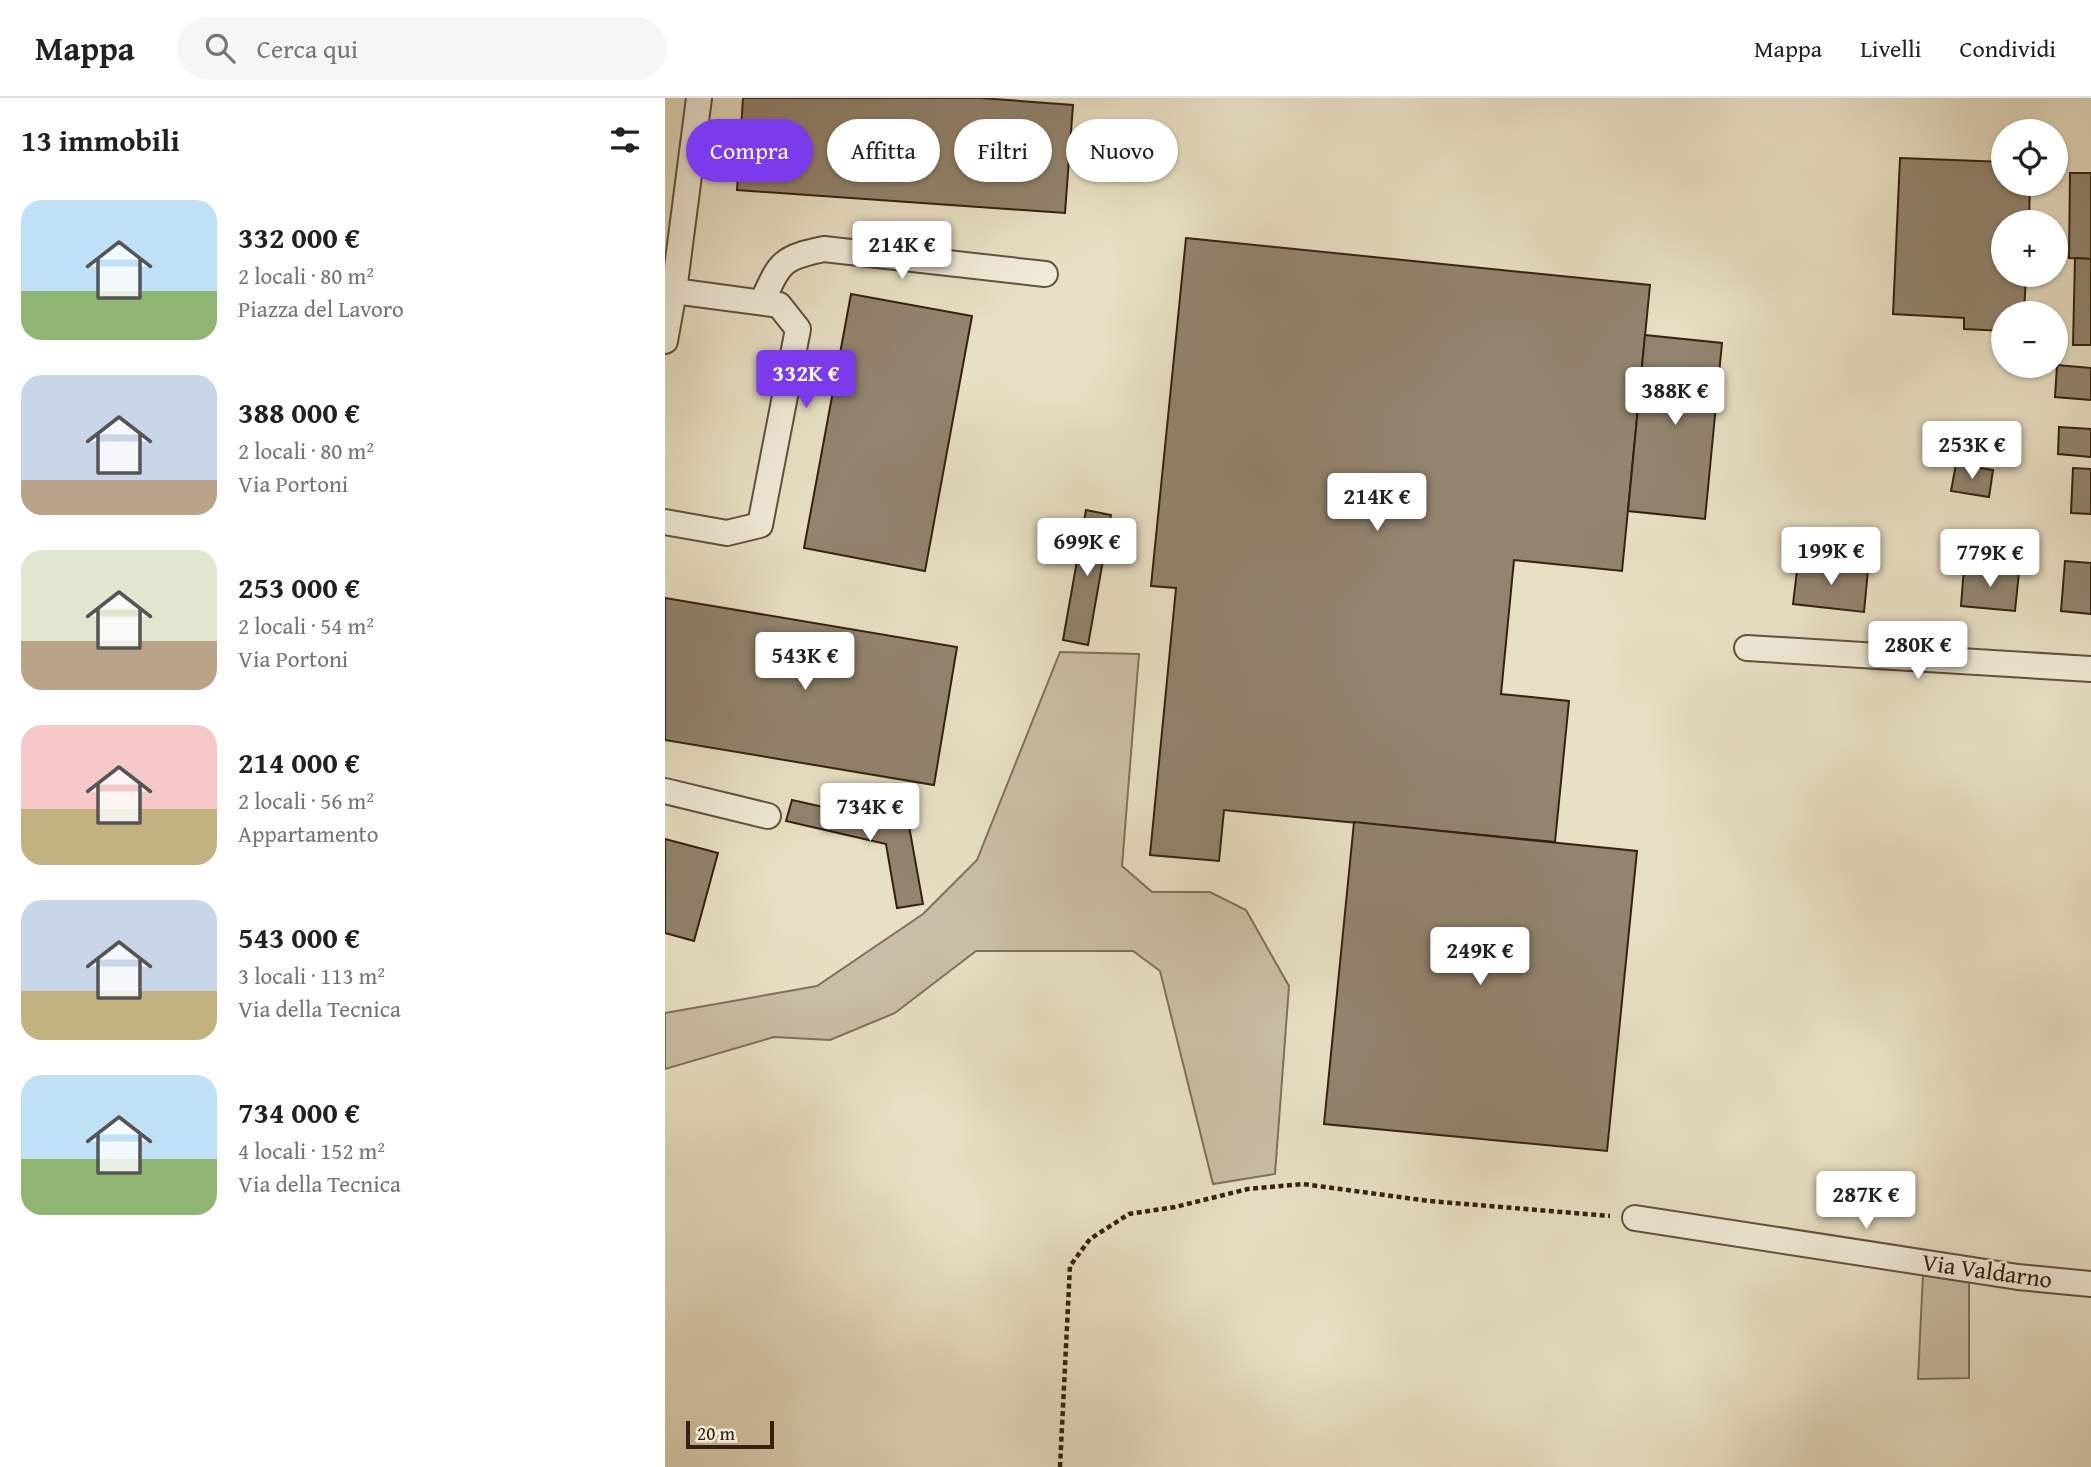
<!DOCTYPE html>
<html lang="it">
<head>
<meta charset="utf-8">
<style>
	body { margin:0; font-family:"Gentium Book Plus",serif; background:#f6f6f6; color:#202124; height:100vh; display:flex; flex-direction:column; font-size:26px; white-space:nowrap }
	* { box-sizing:border-box; margin:0 }
	p { font-size:23px; color:#757577 }
	.icon { flex:none; width:38px; height:38px; fill:none; stroke:currentColor; stroke-width:2; stroke-linecap:round; stroke-linejoin:round }
	.map { position:relative; flex:1; overflow:hidden }
	.sheet { display:flex; flex-direction:column; background:#fff; width:665px }
	.sheet>* { flex:none }
	.hud { position:absolute; left:21px; top:21px; width:665px; height:63px; display:flex; gap:14px }
	.tools { position:absolute; left:1326px; top:21px; display:grid; gap:14px }
	.tools a { display:grid; place-items:center; width:77px; height:77px; border-radius:50%; background:#fff; box-shadow:0 2px 5px #0004; font-size:35px }
	.scale { position:absolute; left:21px; bottom:18px; width:88px; box-sizing:border-box; padding-left:7px; border:4px solid #352011; border-top:0; font-size:19px; line-height:24px; white-space:nowrap; color:#352011; -webkit-text-stroke:5px #f0ebd9; paint-order:stroke }
	.price { position:absolute; translate:-50% -60px; padding:0 16px; border-radius:7px; background:#fff; color:#222; font-size:23px; line-height:46px; filter:drop-shadow(0 2px 4px #0008) }
	.price::after { content:''; position:absolute; left:50%; top:42px; width:21px; height:16px; margin-left:-10px; background:inherit; clip-path:polygon(0 0,100% 0,50% 100%) }
	.price.current { background:#7c3aed; color:#fff }
	ul { padding:0; list-style:none }
	li { display:flex; align-items:center; gap:21px; height:175px; padding:0 21px }
	li span { display:grid; place-items:center; flex:none; width:196px; height:140px; border-radius:21px; color:#555 }
	li>.icon { margin-inline-start:auto }
	span .icon { width:84px; height:84px; fill:#fffc; stroke-width:1 }
	li b { font-size:30px }
	h2 { display:flex; justify-content:space-between; align-items:center; height:84px; padding:0 21px; font-size:30px }
	.pill { padding:0 24px; border-radius:32px; background:#fff; box-shadow:0 2px 5px #0004; font-size:24px; line-height:63px }
	.pill.current { background:#7c3aed; color:#fff }
	header { display:flex; align-items:center; gap:42px; box-sizing:border-box; height:98px; padding:0 35px; background:#fff; border-bottom:2px solid #e0e0e0 }
	header strong { font-size:33px }
	nav { display:flex; gap:38px; margin-inline-start:auto; font-size:24px }
	.search { width:490px; height:63px; background:#f6f6f6; display:flex; align-items:center; gap:18px; box-sizing:border-box; padding:0 24px; border-radius:38px; color:#757577; font-size:26px }
	main { display:flex; flex:1; min-height:0 }
	.map>svg:first-child { display:block }
	.green { fill:#cabfa6; stroke:#80705c; stroke-width:2 }
	.building { fill:#92846e; stroke:#352011; stroke-width:2 }
	.lines { fill:none; stroke-linecap:round; stroke-linejoin:round }
	.minor-casing { stroke:#62503e; stroke-width:28 }
	.path { stroke:#352011; stroke-width:4.5; stroke-dasharray:5 3.5; stroke-linecap:butt }
	.minor { stroke:#f0ebd9; stroke-width:24 }
	.labels { text-anchor:middle; stroke-width:5; stroke-linejoin:round; paint-order:stroke }
	.street-label { font-size:24px; fill:#352011; stroke:#f0ebd9 }
</style>
</head>
<body>
<header>
<strong>Mappa</strong>
<div class="search"><svg class="icon" aria-label="search" viewBox="0 0 24 24"><circle cx="10" cy="10" r="6"/><path d="M15 15l6 6"/></svg>Cerca qui</div>
<nav><a>Mappa</a><a>Livelli</a><a>Condividi</a></nav>
</header>
<main>
<section class="sheet">
<h2>13 immobili<svg class="icon" aria-label="filters" viewBox="0 0 24 24"><path d="M4 7h16M4 17h16"/><circle cx="9" cy="7" r="2"/><circle cx="15" cy="17" r="2"/></svg></h2>
<ul>
<li><span style="background:linear-gradient(#bfe0f5 65%,#8fb573 0)"><svg class="icon" aria-label="home" viewBox="0 0 24 24"><path d="M3 11l9-7 9 7M6 9v11h12V9"/></svg></span><div><b>332 000 €</b><p>2 locali · 80 m²</p><p>Piazza del Lavoro</p></div></li>
<li><span style="background:linear-gradient(#c9d6e8 75%,#b9a48a 0)"><svg class="icon" aria-label="home" viewBox="0 0 24 24"><path d="M3 11l9-7 9 7M6 9v11h12V9"/></svg></span><div><b>388 000 €</b><p>2 locali · 80 m²</p><p>Via Portoni</p></div></li>
<li><span style="background:linear-gradient(#dfe7d0 65%,#b9a48a 0)"><svg class="icon" aria-label="home" viewBox="0 0 24 24"><path d="M3 11l9-7 9 7M6 9v11h12V9"/></svg></span><div><b>253 000 €</b><p>2 locali · 54 m²</p><p>Via Portoni</p></div></li>
<li><span style="background:linear-gradient(#f6c9c9 60%,#c2b280 0)"><svg class="icon" aria-label="home" viewBox="0 0 24 24"><path d="M3 11l9-7 9 7M6 9v11h12V9"/></svg></span><div><b>214 000 €</b><p>2 locali · 56 m²</p><p>Appartamento</p></div></li>
<li><span style="background:linear-gradient(#c9d6e8 65%,#c2b280 0)"><svg class="icon" aria-label="home" viewBox="0 0 24 24"><path d="M3 11l9-7 9 7M6 9v11h12V9"/></svg></span><div><b>543 000 €</b><p>3 locali · 113 m²</p><p>Via della Tecnica</p></div></li>
<li><span style="background:linear-gradient(#bfe0f5 60%,#8fb573 0)"><svg class="icon" aria-label="home" viewBox="0 0 24 24"><path d="M3 11l9-7 9 7M6 9v11h12V9"/></svg></span><div><b>734 000 €</b><p>4 locali · 152 m²</p><p>Via della Tecnica</p></div></li>
</ul>
</section>
<div class="map">
<svg width="1426" height="1369" viewBox="0 0 1426 1369">
	<rect width="100%" height="100%" fill="#e8e0c4"/>
	<filter id="stains"><feTurbulence type="fractalNoise" baseFrequency=".00286" numOctaves="4"/><feColorMatrix values="0 0 0 0 .2 0 0 0 0 .09 0 0 0 0 .02 0 0 0 .5 -.17"/></filter>
	<radialGradient id="worn" r=".72"><stop offset=".6" stop-color="#630" stop-opacity="0"/><stop offset="1" stop-color="#630" stop-opacity=".3"/></radialGradient>
	<g class="green">
		<path d="M 395,554 L 474,556 L 457,768 L 487,794 L 545,794 L 581,812 L 624,888 L 610,1076 L 548,1086 L 495,873 L 468,853 L 311,853 L 230,915 L 165,942 L 109,939 L 0,971 L 0,915 L 152,888 L 258,816 L 312,762 Z"/>
		<path d="M 1258,1176 L 1304,1184 L 1304,1280 L 1253,1281 Z"/>
	</g>
	<g class="building">
		<path d="M 78,0 L 315,0 L 408,7 L 400,115 L 72,92 Z"/>
		<path d="M 1235,60 L 1339,64 L 1339,86 L 1365,86 L 1364,124 L 1339,124 L 1339,177 L 1361,177 L 1359,215 L 1339,215 L 1339,233 L 1299,231 L 1299,220 L 1228,216 Z"/>
		<path d="M 1405,75 L 1426,75 L 1426,161 L 1404,160 Z"/>
		<path d="M 521,140 L 985,187 L 957,473 L 849,462 L 836,596 L 904,603 L 890,744 L 559,712 L 554,763 L 485,757 L 511,490 L 486,488 Z"/>
		<path d="M 1410,160 L 1426,161 L 1426,247 L 1408,247 Z"/>
		<path d="M 186,196 L 307,218 L 260,473 L 139,450 Z"/>
		<path d="M 980,237 L 1057,245 L 1040,421 L 963,413 Z"/>
		<path d="M 1392,267 L 1426,270 L 1426,302 L 1390,299 Z"/>
		<path d="M 1394,329 L 1426,331 L 1426,359 L 1393,356 Z"/>
		<path d="M 1291,366 L 1328,372 L 1324,399 L 1286,393 Z"/>
		<path d="M 1408,370 L 1426,371 L 1426,416 L 1406,415 Z"/>
		<path d="M 421,412 L 446,417 L 423,547 L 398,542 Z"/>
		<path d="M 1400,463 L 1426,465 L 1426,516 L 1396,513 Z"/>
		<path d="M 1133,464 L 1203,472 L 1199,514 L 1128,506 Z"/>
		<path d="M 1299,469 L 1354,474 L 1350,513 L 1296,508 Z"/>
		<path d="M 0,500 L 292,549 L 269,687 L 0,642 Z"/>
		<path d="M 127,702 L 244,728 L 258,806 L 232,810 L 221,746 L 121,723 Z"/>
		<path d="M 689,724 L 972,753 L 942,1053 L 659,1026 Z"/>
		<path d="M 0,741 L 53,755 L 29,843 L 0,835 Z"/>
	</g>
	<g class="lines">
		<g class="minor-casing">
			<g id="minor">
				<path d="M 0,197 L 9,193 L 34,0"/>
				<path d="M 97,204 C 115,165 115,160 159,151 L 380,176"/>
				<path d="M 0,243 L 9,193 L 114,207 L 133,231 L 95,427 L 62,435 L 0,424"/>
				<path d="M 1082,550 L 1426,571"/>
				<path d="M 0,693 L 103,718"/>
				<path d="M 970,1120 L 1353,1179 L 1426,1186"/>
			</g>
		</g>
		<path class="path" d="M 395,1369 L 405,1168 L 425,1141 L 464,1116 L 510,1109 L 583,1091 L 638,1086 L 764,1103 L 945,1118"/>
		<use href="#minor" class="minor"/>
	</g>
	<g class="labels">
		<g class="street-label">
			<text transform="translate(1322 1173) rotate(8)" y="8">Via Valdarno</text>
		</g>
	</g>
	<rect width="100%" height="100%" filter="url(#stains)"/>
	<rect width="100%" height="100%" fill="url(#worn)"/>
</svg>
<div class="tools">
<a><svg class="icon" aria-label="locate" viewBox="0 0 24 24"><circle cx="12" cy="12" r="6"/><path d="M12 2v4M12 18v4M2 12h4M18 12h4"/></svg></a>
<a>+</a>
<a>−</a>
</div>
<div class="scale">20 m</div>
<b class="price" style="left:237px;top:183px">214K €</b>
<b class="price current" style="left:141px;top:312px">332K €</b>
<b class="price" style="left:1010px;top:329px">388K €</b>
<b class="price" style="left:1307px;top:383px">253K €</b>
<b class="price" style="left:712px;top:435px">214K €</b>
<b class="price" style="left:422px;top:480px">699K €</b>
<b class="price" style="left:1166px;top:489px">199K €</b>
<b class="price" style="left:1325px;top:491px">779K €</b>
<b class="price" style="left:1253px;top:583px">280K €</b>
<b class="price" style="left:140px;top:594px">543K €</b>
<b class="price" style="left:205px;top:745px">734K €</b>
<b class="price" style="left:815px;top:889px">249K €</b>
<b class="price" style="left:1201px;top:1133px">287K €</b>
<div class="hud">
<a class="pill current">Compra</a>
<a class="pill">Affitta</a>
<a class="pill">Filtri</a>
<a class="pill">Nuovo</a>
</div>
</div>
</main>
</body>
</html>
